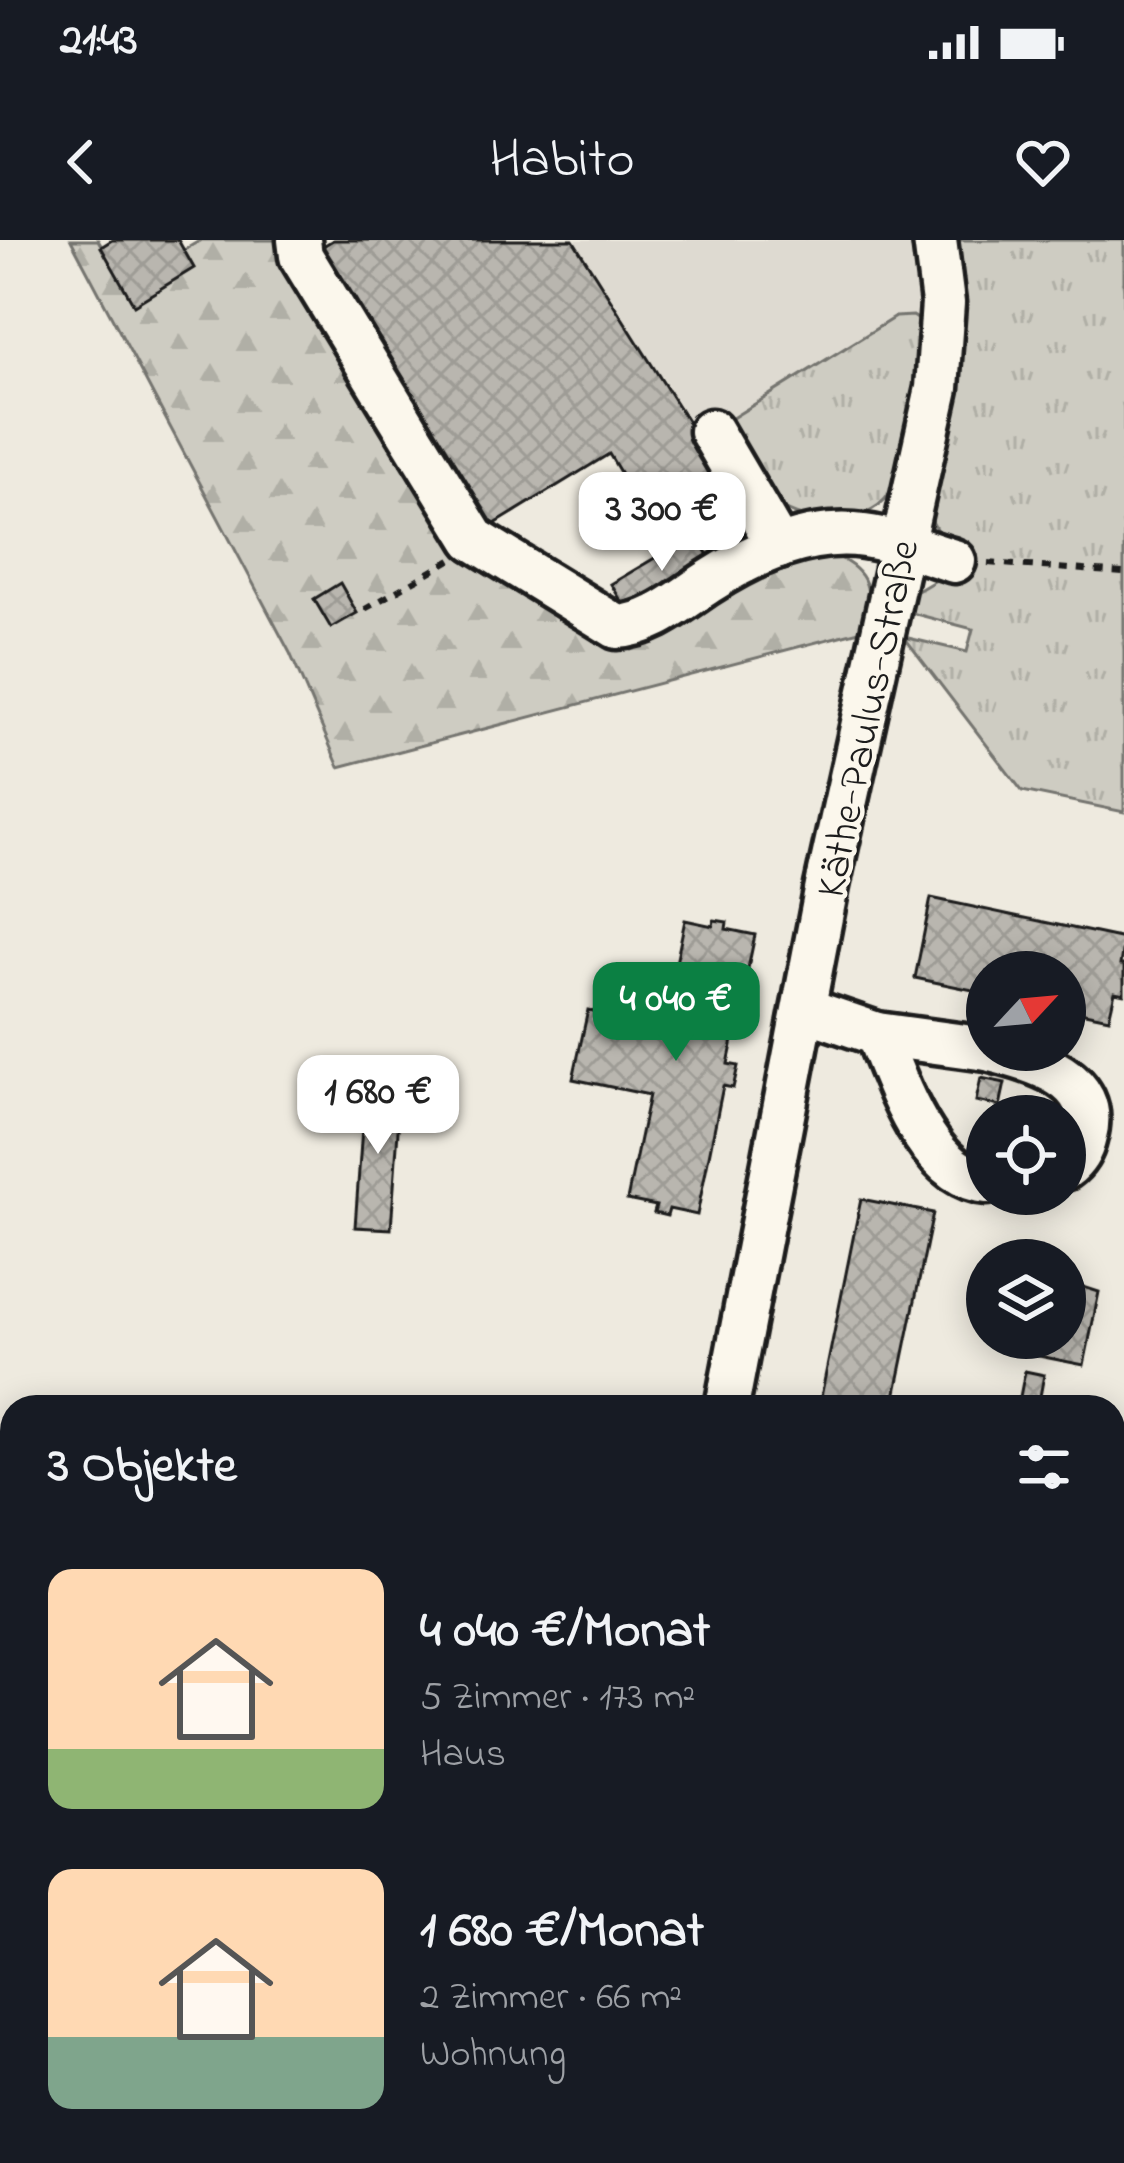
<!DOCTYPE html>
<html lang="de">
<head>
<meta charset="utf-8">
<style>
	body { margin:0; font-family:"Indie Flower",sans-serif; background:#20242c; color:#f1f3f6; height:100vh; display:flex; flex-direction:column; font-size:45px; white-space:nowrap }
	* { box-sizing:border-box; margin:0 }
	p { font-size:39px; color:#9ea1a6 }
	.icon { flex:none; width:66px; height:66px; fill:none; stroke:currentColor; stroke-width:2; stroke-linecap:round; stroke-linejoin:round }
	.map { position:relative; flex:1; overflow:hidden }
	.sheet { position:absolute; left:0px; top:1155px; width:1125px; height:768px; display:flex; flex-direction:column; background:#171b24; border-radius:36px 36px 0 0; box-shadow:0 6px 30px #0003 }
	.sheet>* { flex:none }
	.needle { width:78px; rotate:64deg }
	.fabs { position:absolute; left:966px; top:711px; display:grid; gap:24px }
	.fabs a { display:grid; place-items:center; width:120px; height:120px; border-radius:50%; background:#171b24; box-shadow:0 6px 30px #0003; font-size:60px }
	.price { position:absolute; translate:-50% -102px; padding:0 27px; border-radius:24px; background:#fff; color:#222; font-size:39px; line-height:78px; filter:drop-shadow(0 3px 6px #0008) }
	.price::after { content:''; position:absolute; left:50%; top:72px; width:36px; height:27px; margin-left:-18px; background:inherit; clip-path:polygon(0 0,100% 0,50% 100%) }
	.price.active { background:#0b8043; color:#fff }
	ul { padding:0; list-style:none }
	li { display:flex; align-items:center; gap:36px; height:300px; padding:0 48px }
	li span { display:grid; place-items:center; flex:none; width:336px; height:240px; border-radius:24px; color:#555 }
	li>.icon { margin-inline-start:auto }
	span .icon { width:144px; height:144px; fill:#fffc; stroke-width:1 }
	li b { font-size:51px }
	h2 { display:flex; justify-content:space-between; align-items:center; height:144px; padding:0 48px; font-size:51px }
	.status { display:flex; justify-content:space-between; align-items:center; height:84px; padding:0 60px; background:#171b24; direction:ltr }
	.status svg { height:33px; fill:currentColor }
	header { display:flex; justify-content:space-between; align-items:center; height:156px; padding:0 48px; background:#171b24; font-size:54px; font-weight:600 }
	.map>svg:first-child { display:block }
	.built { fill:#dedad1 }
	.grass { fill:url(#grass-tufts); stroke:#75746f; stroke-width:3 }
	.forest { fill:url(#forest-firs); stroke:#75746f; stroke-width:3 }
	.building { fill:url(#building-cross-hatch); stroke:#1c1c1c; stroke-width:3 }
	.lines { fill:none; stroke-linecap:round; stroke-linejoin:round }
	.minor-casing { stroke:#1c1c1c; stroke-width:51 }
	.path { stroke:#1c1c1c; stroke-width:6; stroke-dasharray:9 9; stroke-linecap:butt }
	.minor { stroke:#fbf7ec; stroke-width:42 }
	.labels { text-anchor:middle; stroke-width:9; stroke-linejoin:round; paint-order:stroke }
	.street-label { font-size:42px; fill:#1c1c1c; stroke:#fbf7ec }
</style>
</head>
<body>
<div class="status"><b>21:43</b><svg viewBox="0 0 49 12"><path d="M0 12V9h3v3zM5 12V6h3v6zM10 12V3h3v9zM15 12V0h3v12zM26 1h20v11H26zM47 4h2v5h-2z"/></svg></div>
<header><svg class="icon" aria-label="back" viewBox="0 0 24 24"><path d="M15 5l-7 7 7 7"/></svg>Habito<svg class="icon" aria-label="heart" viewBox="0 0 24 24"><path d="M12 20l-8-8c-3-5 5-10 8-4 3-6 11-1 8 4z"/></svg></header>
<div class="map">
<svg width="1124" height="1923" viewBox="0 0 1124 1923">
	<defs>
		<pattern id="grass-tufts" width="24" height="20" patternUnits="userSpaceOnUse" patternTransform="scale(3)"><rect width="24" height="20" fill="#ceccc2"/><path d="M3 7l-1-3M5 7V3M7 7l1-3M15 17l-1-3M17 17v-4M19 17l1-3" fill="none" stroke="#b0afa6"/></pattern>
		<pattern id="forest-firs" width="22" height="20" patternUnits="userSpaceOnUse" patternTransform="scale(3)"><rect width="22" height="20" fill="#ceccc2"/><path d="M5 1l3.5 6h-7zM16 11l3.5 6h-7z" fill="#b0afa6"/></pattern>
		<pattern id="building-cross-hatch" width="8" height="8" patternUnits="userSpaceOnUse" patternTransform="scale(3)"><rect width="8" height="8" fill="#b9b6af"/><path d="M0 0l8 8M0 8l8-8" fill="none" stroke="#9e9c96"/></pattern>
	</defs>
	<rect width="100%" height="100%" fill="#eeeadf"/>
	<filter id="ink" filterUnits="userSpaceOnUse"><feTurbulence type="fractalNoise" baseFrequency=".00833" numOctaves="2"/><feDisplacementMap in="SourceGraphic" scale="24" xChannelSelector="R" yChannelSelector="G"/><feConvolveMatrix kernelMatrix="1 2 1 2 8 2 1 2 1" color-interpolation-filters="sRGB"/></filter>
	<g filter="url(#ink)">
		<path class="built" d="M 573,0 L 917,0 L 932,102 L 895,77 L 700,199 L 662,136 L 657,138 Z"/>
		<g class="grass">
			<path d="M 950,0 L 1124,0 L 1124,572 L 1022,551 L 904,397 L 967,412 L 973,389 L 904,371 L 914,353 L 941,337 L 946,306 L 926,271 Z"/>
			<path d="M 913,76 L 926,85 L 932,102 C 921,141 910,212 894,246 C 883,268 865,275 842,278 C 770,287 752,238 721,185 L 895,77 Z"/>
		</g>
		<g class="forest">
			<path d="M 71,0 L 98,0 L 135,64 L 193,27 L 184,10 L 201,0 L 287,0 L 463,310 L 631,410 C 672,384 775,305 823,311 C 829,312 843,319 848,323 C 875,340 869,363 863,390 L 339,527 L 290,413 Z"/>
			<path d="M 1124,1463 L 1124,1923 L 996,1923 L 999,1911 L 1113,1911 L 1113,1503 Z"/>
		</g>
		<g class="building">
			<path d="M 112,0 L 178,0 L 194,28 L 134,65 L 101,7 Z"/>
			<path d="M 333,0 L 573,0 L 741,266 L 668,311 L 609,214 L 485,290 L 315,11 Z"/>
			<path d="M 695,294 L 713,323 L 629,374 L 611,344 Z"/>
			<path d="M 340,343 L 357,373 L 331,388 L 314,359 Z"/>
			<path d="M 931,658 L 1124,699 L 1120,725 L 1124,725 L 1124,754 L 1115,752 L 1109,778 L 1065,769 L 1065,732 L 987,732 L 987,753 L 915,738 Z"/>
			<path d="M 685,680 L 713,686 L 714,680 L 727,682 L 726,689 L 755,695 L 728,824 L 738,826 L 733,848 L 723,846 L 697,975 L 669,969 L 667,976 L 654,973 L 656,966 L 627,960 L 649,855 L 573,839 L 588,770 L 663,786 Z"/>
			<path d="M 981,838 L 1005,843 L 1000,866 L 976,861 Z"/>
			<path d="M 365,845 L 401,848 L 391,989 L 355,987 Z"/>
			<path d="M 861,959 L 933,973 L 893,1167 L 819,1167 Z"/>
			<path d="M 1065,1041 L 1099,1052 L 1084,1125 L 1019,1112 L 1022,1098 L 1065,1098 Z"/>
			<path d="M 1025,1131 L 1044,1135 L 1038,1167 L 1018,1167 Z"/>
			<path d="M 670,1911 L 720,1911 L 711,1921 L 714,1923 L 677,1923 L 667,1918 Z"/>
		</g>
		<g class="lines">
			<g class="minor-casing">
				<g id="minor">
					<path d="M 299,0 L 301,16 L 474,299 L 617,387 C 652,385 678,362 707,343 C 751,314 810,288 864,296 C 894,300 925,312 954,321"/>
					<path d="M 711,191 L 779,307"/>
					<path d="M 804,769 L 877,794 L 987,809"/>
					<path d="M 877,794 C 897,842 927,937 987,942"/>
					<path d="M 991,810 C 1034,821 1101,838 1085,896 C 1082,910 1076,920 1065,928"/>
					<path d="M 727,1167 L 827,646 L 937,148 L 943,63 L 935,0"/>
					<path d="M 566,1923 L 568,1911"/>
				</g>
			</g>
			<g class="path">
				<path d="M 988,323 L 1124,333"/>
				<path d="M 365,369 L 451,320"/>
				<path d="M 1113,1568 L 1124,1529"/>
				<path d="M 877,1921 L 882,1913 L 904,1923"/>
				<path d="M 735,1923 L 738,1911"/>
				<path d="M 929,1923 L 934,1911"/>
				<path d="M 1011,1923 L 1014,1911"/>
			</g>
			<use href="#minor" class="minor"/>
		</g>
	</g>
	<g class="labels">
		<g class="street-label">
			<text transform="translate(865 478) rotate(-78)" y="15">Käthe-Paulus-Straße</text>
		</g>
	</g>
</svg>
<div class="fabs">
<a><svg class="needle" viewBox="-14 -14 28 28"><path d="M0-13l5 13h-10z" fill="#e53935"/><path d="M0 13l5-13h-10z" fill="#9ea1a6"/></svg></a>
<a><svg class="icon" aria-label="locate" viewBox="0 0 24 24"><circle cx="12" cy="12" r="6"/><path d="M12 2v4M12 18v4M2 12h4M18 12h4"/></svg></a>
<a><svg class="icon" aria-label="layers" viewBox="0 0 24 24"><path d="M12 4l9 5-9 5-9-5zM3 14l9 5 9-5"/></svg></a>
</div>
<b class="price" style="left:662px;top:334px">3 300 €</b>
<b class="price active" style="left:676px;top:824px">4 040 €</b>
<b class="price" style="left:378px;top:917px">1 680 €</b>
<section class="sheet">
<h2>3 Objekte<svg class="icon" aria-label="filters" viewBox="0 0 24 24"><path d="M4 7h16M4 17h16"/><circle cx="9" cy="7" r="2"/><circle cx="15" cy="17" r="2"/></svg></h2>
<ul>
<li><span style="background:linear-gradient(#ffd9b3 75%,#8fb573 0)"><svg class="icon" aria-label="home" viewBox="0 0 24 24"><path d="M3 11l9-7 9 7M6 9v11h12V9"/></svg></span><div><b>4 040 €/Monat</b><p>5 Zimmer · 173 m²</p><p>Haus</p></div></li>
<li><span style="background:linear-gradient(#ffd9b3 70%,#7fa58c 0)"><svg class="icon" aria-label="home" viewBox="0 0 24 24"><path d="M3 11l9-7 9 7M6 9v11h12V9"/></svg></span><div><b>1 680 €/Monat</b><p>2 Zimmer · 66 m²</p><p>Wohnung</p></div></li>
</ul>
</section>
</div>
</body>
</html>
